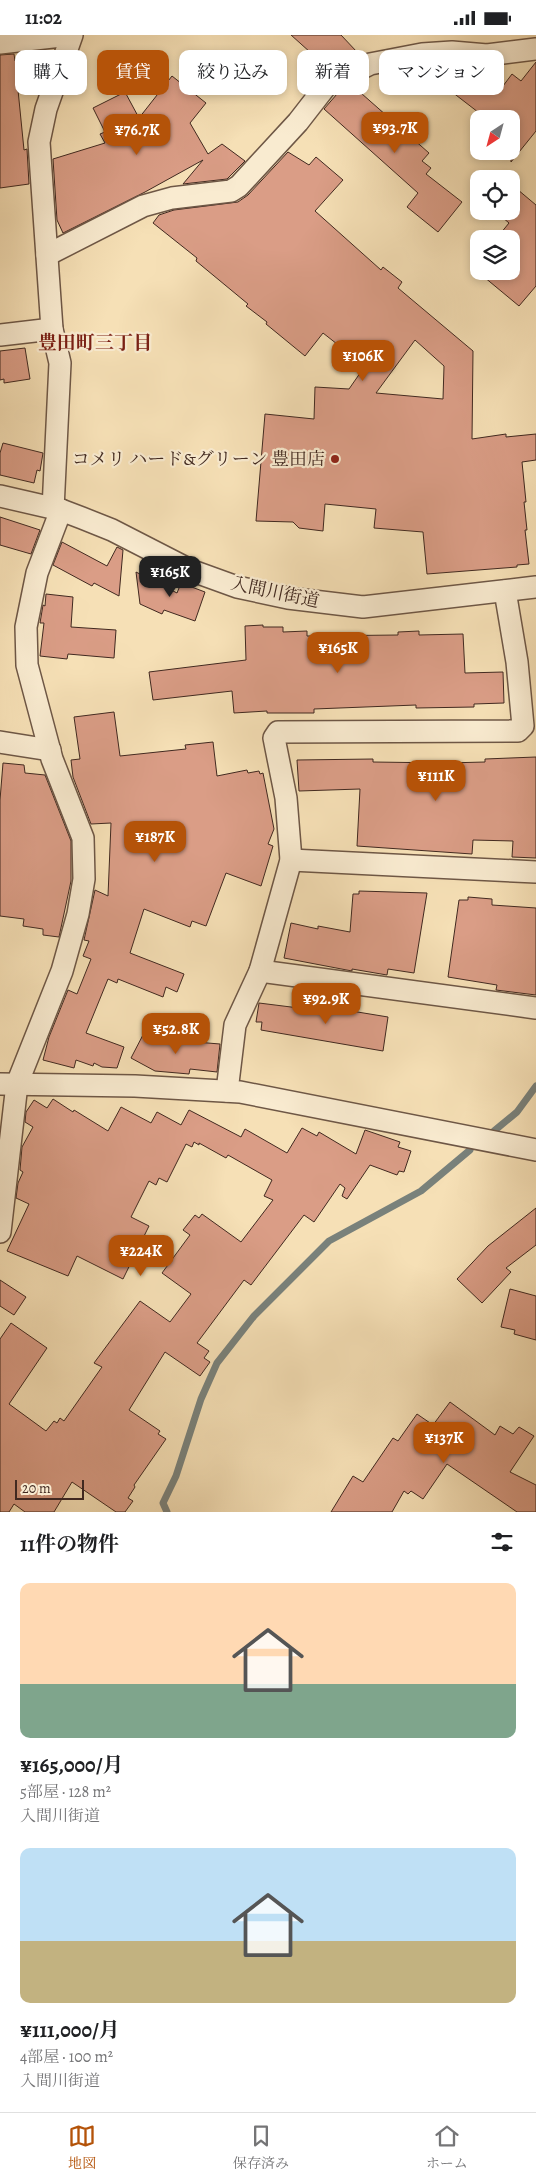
<!DOCTYPE html>
<html lang="ja">
<head>
<meta charset="utf-8">
<style>
	body { margin:0; font-family:Alegreya,"Noto Serif JP",serif; background:#f6f6f6; color:#202124; height:100vh; display:flex; flex-direction:column; font-size:19px; white-space:nowrap }
	* { box-sizing:border-box; margin:0 }
	p { font-size:16px; color:#757577 }
	.icon { flex:none; width:28px; height:28px; fill:none; stroke:currentColor; stroke-width:2; stroke-linecap:round; stroke-linejoin:round }
	.map { position:relative; height:1477px; overflow:hidden }
	.side { display:flex; flex-direction:column; background:#fff; flex:1 }
	.side>* { flex:none }
	.banner { position:absolute; left:15px; top:15px; width:506px; height:45px; display:flex; gap:10px }
	.needle { width:32px; rotate:216deg }
	.fabs { position:absolute; left:470px; top:75px; display:grid; gap:10px }
	.fabs a { display:grid; place-items:center; width:50px; height:50px; border-radius:10px; background:#fff; box-shadow:0 2px 8px #0003; font-size:25px }
	.scale { position:absolute; left:15px; bottom:12px; width:69px; box-sizing:border-box; padding-left:5px; border:2px solid #412920; border-top:0; font-size:14px; line-height:18px; white-space:nowrap; color:#412920; -webkit-text-stroke:4px #f9ebd0; paint-order:stroke }
	.price { position:absolute; translate:-50% -42px; padding:0 11px; border-radius:10px; background:#b45309; color:#fff; font-size:16px; line-height:32px; filter:drop-shadow(0 1px 2px #0008) }
	.price::after { content:''; position:absolute; left:50%; top:30px; width:15px; height:11px; margin-left:-8px; background:inherit; clip-path:polygon(0 0,100% 0,50% 100%) }
	.price.selected { background:#222; color:#fff }
	ul { padding:0; list-style:none }
	li { display:grid; align-content:center; gap:10px; height:265px; padding:0 20px }
	li span { display:grid; place-items:center; height:155px; border-radius:10px; color:#555 }
	li>.icon { margin-inline-start:auto }
	span .icon { width:90px; height:90px; fill:#fffc; stroke-width:1 }
	li b { font-size:21px }
	h2 { display:flex; justify-content:space-between; align-items:center; height:60px; padding:0 20px; font-size:21px }
	.pill { padding:0 18px; border-radius:10px; background:#fff; box-shadow:0 2px 8px #0003; font-size:18px; line-height:45px }
	.pill.selected { background:#b45309; color:#fff }
	.status { display:flex; justify-content:space-between; align-items:center; height:35px; padding:0 25px; background:#fff; direction:ltr }
	.status svg { height:14px; fill:currentColor }
	.menu { display:flex; justify-content:space-around; align-items:center; height:70px; border-top:1px solid #e0e0e0; background:#fff; font-size:14px; color:#757577 }
	.menu a { display:grid; justify-items:center; gap:2px }
	.menu .selected { color:#b45309 }
	.map>svg:first-child { display:block }
	.lines { fill:none; stroke-linecap:round; stroke-linejoin:round }
	.stream { stroke:#79817b; stroke-width:7 }
	.building { fill:#da9d86; stroke:#412920; fill-rule:evenodd }
	.minor-casing { stroke:#6e5746; stroke-width:24 }
	.minor { stroke:#f9ebd0; stroke-width:21 }
	.poi-dot { fill:#8f2418; stroke:#f9ebd0; stroke-width:2 }
	.labels { text-anchor:middle; stroke-width:4.5; stroke-linejoin:round; paint-order:stroke }
	.poi-label { font-size:18px; fill:#412920; stroke:#f9ebd0; text-anchor:end }
	.street-label { font-size:18px; fill:#412920; stroke:#f9ebd0 }
	.neighbourhood-label { font-size:19px; font-weight:bold; fill:#7a1f14; stroke:#f9ebd0 }
</style>
</head>
<body>
<div class="status"><b>11:02</b><svg viewBox="0 0 49 12"><path d="M0 12V9h3v3zM5 12V6h3v6zM10 12V3h3v9zM15 12V0h3v12zM26 1h20v11H26zM47 4h2v5h-2z"/></svg></div>
<div class="map">
<svg width="536" height="1477" viewBox="0 0 536 1477">
	<rect width="100%" height="100%" fill="#f6e0b6"/>
	<filter id="stains"><feTurbulence type="fractalNoise" baseFrequency=".004" numOctaves="4"/><feColorMatrix values="0 0 0 0 .2 0 0 0 0 .09 0 0 0 0 .02 0 0 0 .5 -.17"/></filter>
	<radialGradient id="worn" r=".72"><stop offset=".6" stop-color="#630" stop-opacity="0"/><stop offset="1" stop-color="#630" stop-opacity=".3"/></radialGradient>
	<g class="lines">
		<g class="stream">
			<path d="M 494,1096 L 517,1077 L 536,1051"/>
			<path d="M 167,1477 L 163,1468 L 176,1441 L 201,1364 L 217,1328 L 254,1281 L 329,1206 L 421,1156 L 470,1115"/>
		</g>
	</g>
	<g class="building">
		<path d="M 291,0 L 341,0 L 357,17 L 351,25 L 330,35 Z"/>
		<path d="M 14,19 L 15,26 L 41,23 L 43,41 L 17,45 L 24,115 L 27,114 L 29,149 L 0,153 L 0,20 Z"/>
		<path d="M 536,27 L 536,96 L 511,127 L 511,84 L 487,84 L 430,40 L 438,30 L 466,31 L 478,38 L 480,35 L 503,51 L 512,39 L 521,46 Z"/>
		<path d="M 172,41 L 206,68 L 190,88 L 208,119 L 222,109 L 245,126 L 227,144 L 183,149 L 203,125 L 145,157 L 63,198 L 57,185 L 53,124 L 105,108 L 100,99 L 105,97 L 93,73 L 125,57 L 139,83 Z"/>
		<path d="M 353,51 L 429,118 L 422,126 L 431,133 L 426,139 L 462,167 L 438,197 L 407,172 L 418,158 L 324,74 L 337,59 Z"/>
		<path d="M 288,117 L 309,130 L 316,122 L 343,145 L 315,176 L 381,235 L 383,232 L 402,247 L 398,253 L 473,316 L 472,404 L 506,399 L 506,402 L 536,399 L 536,425 L 522,427 L 526,467 L 524,467 L 527,495 L 525,495 L 529,529 L 517,530 L 517,532 L 427,539 L 423,497 L 374,493 L 376,474 L 325,469 L 323,496 L 299,493 L 293,487 L 256,486 L 265,379 L 314,384 L 315,352 L 349,354 L 365,331 L 323,298 L 305,321 L 266,289 L 267,287 L 246,271 L 248,269 L 196,226 L 197,223 L 153,188 L 159,180 L 174,175 L 238,167 L 248,160 ZM 415,305 L 444,331 L 443,364 L 376,358 Z"/>
		<path d="M 511,149 L 536,170 L 536,251 L 519,271 L 472,232 L 479,224 L 479,236 L 511,236 L 511,204 L 496,204 L 509,188 L 495,176 L 511,176 Z"/>
		<path d="M 25,313 L 30,344 L 4,348 L 4,344 L 0,345 L 0,316 Z"/>
		<path d="M 3,408 L 43,418 L 40,436 L 37,435 L 34,448 L 0,440 L 0,418 Z"/>
		<path d="M 0,482 L 40,495 L 31,519 L 0,510 Z"/>
		<path d="M 62,507 L 107,531 L 117,512 L 123,515 L 119,561 L 94,548 L 92,551 L 53,530 Z"/>
		<path d="M 136,537 L 177,558 L 181,548 L 205,557 L 195,586 L 164,575 L 162,579 L 140,569 Z"/>
		<path d="M 46,559 L 73,562 L 71,592 L 116,595 L 114,623 L 68,619 L 67,624 L 40,621 L 44,588 L 40,588 L 43,570 L 45,571 Z"/>
		<path d="M 263,590 L 263,592 L 283,592 L 283,597 L 307,596 L 307,601 L 398,600 L 398,597 L 419,596 L 419,600 L 463,599 L 465,638 L 503,637 L 504,668 L 474,669 L 474,672 L 416,673 L 416,670 L 314,674 L 314,678 L 267,678 L 267,676 L 234,678 L 232,656 L 153,665 L 149,637 L 246,625 L 245,591 Z"/>
		<path d="M 114,677 L 120,721 L 186,714 L 185,710 L 213,707 L 217,741 L 247,735 L 248,738 L 259,736 L 260,739 L 263,738 L 274,794 L 268,809 L 273,811 L 261,851 L 226,838 L 206,891 L 192,886 L 190,892 L 144,874 L 130,918 L 184,939 L 177,957 L 166,952 L 163,962 L 118,944 L 117,948 L 108,944 L 86,998 L 124,1012 L 117,1033 L 102,1032 L 94,1028 L 93,1031 L 76,1025 L 74,1033 L 43,1025 L 49,1002 L 68,955 L 77,959 L 91,924 L 83,921 L 89,906 L 84,905 L 95,855 L 108,861 L 111,788 L 91,789 L 73,742 L 71,725 L 80,724 L 74,682 Z"/>
		<path d="M 536,722 L 536,823 L 512,822 L 513,806 L 473,805 L 472,819 L 357,811 L 360,754 L 299,756 L 297,725 L 373,724 L 373,727 L 446,728 L 485,727 L 485,724 Z"/>
		<path d="M 3,728 L 24,730 L 25,738 L 45,740 L 71,806 L 71,846 L 59,902 L 43,900 L 43,894 L 23,891 L 24,884 L 0,881 L 0,765 Z"/>
		<path d="M 359,856 L 427,858 L 414,938 L 388,934 L 387,940 L 352,934 L 352,936 L 284,923 L 291,888 L 318,894 L 318,891 L 350,897 L 353,859 L 359,859 Z"/>
		<path d="M 468,862 L 492,864 L 492,870 L 536,873 L 536,960 L 496,955 L 497,950 L 448,942 L 459,865 L 468,865 Z"/>
		<path d="M 259,968 L 315,975 L 315,970 L 388,982 L 383,1016 L 261,995 L 262,987 L 256,987 Z"/>
		<path d="M 145,996 L 159,1004 L 220,1009 L 217,1037 L 190,1034 L 189,1039 L 155,1036 L 131,1023 Z"/>
		<path d="M 53,1064 L 73,1077 L 74,1075 L 108,1096 L 121,1072 L 151,1088 L 157,1077 L 181,1090 L 189,1075 L 241,1102 L 245,1094 L 287,1118 L 302,1093 L 317,1101 L 319,1097 L 356,1119 L 365,1095 L 400,1107 L 398,1112 L 411,1116 L 404,1137 L 399,1136 L 397,1140 L 370,1130 L 347,1164 L 342,1161 L 345,1153 L 340,1149 L 314,1187 L 304,1180 L 251,1250 L 244,1245 L 197,1308 L 209,1316 L 204,1323 L 210,1327 L 200,1341 L 165,1317 L 129,1375 L 160,1396 L 158,1399 L 166,1404 L 134,1450 L 135,1452 L 128,1463 L 133,1466 L 125,1477 L 116,1477 L 72,1447 L 54,1477 L 25,1477 L 14,1469 L 9,1477 L 0,1477 L 0,1304 L 11,1288 L 47,1313 L 9,1369 L 46,1396 L 54,1386 L 57,1388 L 60,1383 L 64,1386 L 102,1332 L 94,1328 L 140,1266 L 170,1287 L 191,1259 L 162,1238 L 190,1200 L 183,1195 L 195,1180 L 199,1183 L 202,1179 L 241,1207 L 273,1165 L 264,1161 L 272,1145 L 228,1120 L 226,1123 L 199,1108 L 199,1110 L 194,1107 L 192,1112 L 186,1109 L 167,1147 L 159,1143 L 156,1150 L 149,1146 L 131,1182 L 149,1191 L 123,1244 L 77,1221 L 68,1241 L 7,1216 L 29,1169 L 16,1163 L 18,1148 L 23,1137 L 20,1135 L 22,1112 L 33,1092 L 25,1087 L 26,1077 L 34,1065 L 47,1073 Z"/>
		<path d="M 536,1173 L 536,1210 L 506,1233 L 511,1237 L 482,1268 L 457,1244 L 488,1211 Z"/>
		<path d="M 0,1245 L 26,1262 L 14,1280 L 0,1271 Z"/>
		<path d="M 510,1254 L 536,1261 L 536,1305 L 514,1299 L 515,1295 L 501,1292 Z"/>
		<path d="M 450,1367 L 495,1400 L 500,1391 L 513,1399 L 519,1392 L 534,1401 L 510,1437 L 536,1450 L 536,1477 L 517,1477 L 447,1429 L 423,1464 L 411,1456 L 408,1459 L 404,1456 L 392,1477 L 331,1477 L 353,1441 L 363,1447 L 393,1403 L 398,1406 L 417,1379 L 433,1390 Z"/>
	</g>
	<g class="lines">
		<g class="minor-casing">
			<g id="minor">
				<path d="M 0,8 L 70,0"/>
				<path d="M 47,220 L 143,171 L 172,163 L 231,156 L 239,151 L 298,87 L 326,51 L 370,29 L 422,19 L 452,17 L 487,20 L 536,14"/>
				<path d="M 0,300 L 52,294"/>
				<path d="M 0,461 L 61,475 L 82,483 L 112,495 L 190,535 L 237,552 L 288,563 L 363,572 L 536,552"/>
				<path d="M 53,474 L 60,328 L 52,294 L 39,107 L 46,74 L 72,0"/>
				<path d="M 0,707 L 50,715"/>
				<path d="M 291,825 L 536,837"/>
				<path d="M 260,936 L 536,973"/>
				<path d="M 0,1049 L 135,1051 L 240,1057 L 536,1115"/>
				<path d="M 227,1056 L 235,990 L 260,936 L 291,825 L 286,763 L 274,703 L 278,697 L 518,696 L 523,691 L 517,627 L 505,556"/>
				<path d="M 0,1197 L 17,1049 L 62,936 L 78,879 L 84,844 L 83,803 L 52,724 L 27,630 L 26,592 L 37,538 L 61,475"/>
			</g>
		</g>
		<use href="#minor" class="minor"/>
	</g>
	<circle class="poi-dot" cx="335" cy="424" r="5"/>
	<g class="labels">
		<g class="poi-label">
			<text x="325" y="430">コメリ ハード&amp;グリーン 豊田店</text>
		</g>
		<g class="street-label">
			<text transform="translate(275 557) rotate(12)" y="6">入間川街道</text>
		</g>
		<g class="neighbourhood-label">
			<text x="95" y="314">豊田町三丁目</text>
		</g>
	</g>
	<rect width="100%" height="100%" filter="url(#stains)"/>
	<rect width="100%" height="100%" fill="url(#worn)"/>
</svg>
<div class="fabs">
<a><svg class="needle" viewBox="-14 -14 28 28"><path d="M0-13l5 13h-10z" fill="#e53935"/><path d="M0 13l5-13h-10z" fill="#757577"/></svg></a>
<a><svg class="icon" aria-label="locate" viewBox="0 0 24 24"><circle cx="12" cy="12" r="6"/><path d="M12 2v4M12 18v4M2 12h4M18 12h4"/></svg></a>
<a><svg class="icon" aria-label="layers" viewBox="0 0 24 24"><path d="M12 4l9 5-9 5-9-5zM3 14l9 5 9-5"/></svg></a>
</div>
<div class="scale">20 m</div>
<b class="price" style="left:395px;top:119px">¥93.7K</b>
<b class="price" style="left:137px;top:121px">¥76.7K</b>
<b class="price" style="left:363px;top:347px">¥106K</b>
<b class="price selected" style="left:170px;top:563px">¥165K</b>
<b class="price" style="left:338px;top:639px">¥165K</b>
<b class="price" style="left:436px;top:767px">¥111K</b>
<b class="price" style="left:155px;top:828px">¥187K</b>
<b class="price" style="left:326px;top:990px">¥92.9K</b>
<b class="price" style="left:176px;top:1020px">¥52.8K</b>
<b class="price" style="left:141px;top:1242px">¥224K</b>
<b class="price" style="left:444px;top:1429px">¥137K</b>
<div class="banner">
<a class="pill">購入</a>
<a class="pill selected">賃貸</a>
<a class="pill">絞り込み</a>
<a class="pill">新着</a>
<a class="pill">マンション</a>
</div>
</div>
<section class="side">
<h2>11件の物件<svg class="icon" aria-label="filters" viewBox="0 0 24 24"><path d="M4 7h16M4 17h16"/><circle cx="9" cy="7" r="2"/><circle cx="15" cy="17" r="2"/></svg></h2>
<ul>
<li><span style="background:linear-gradient(#ffd9b3 65%,#7fa58c 0)"><svg class="icon" aria-label="home" viewBox="0 0 24 24"><path d="M3 11l9-7 9 7M6 9v11h12V9"/></svg></span><div><b>¥165,000/月</b><p>5部屋 · 128 m²</p><p>入間川街道</p></div></li>
<li><span style="background:linear-gradient(#bfe0f5 60%,#c2b280 0)"><svg class="icon" aria-label="home" viewBox="0 0 24 24"><path d="M3 11l9-7 9 7M6 9v11h12V9"/></svg></span><div><b>¥111,000/月</b><p>4部屋 · 100 m²</p><p>入間川街道</p></div></li>
</ul>
</section>
<nav class="menu">
<a class="selected"><svg class="icon" aria-label="map" viewBox="0 0 24 24"><path d="M3 6l6-2 6 2 6-2v14l-6 2-6-2-6 2zM9 4v14M15 6v14"/></svg>地図</a>
<a><svg class="icon" aria-label="saved" viewBox="0 0 24 24"><path d="M7 4h10v16l-5-4-5 4z"/></svg>保存済み</a>
<a><svg class="icon" aria-label="home" viewBox="0 0 24 24"><path d="M3 11l9-7 9 7M6 9v11h12V9"/></svg>ホーム</a>
</nav>
</body>
</html>
